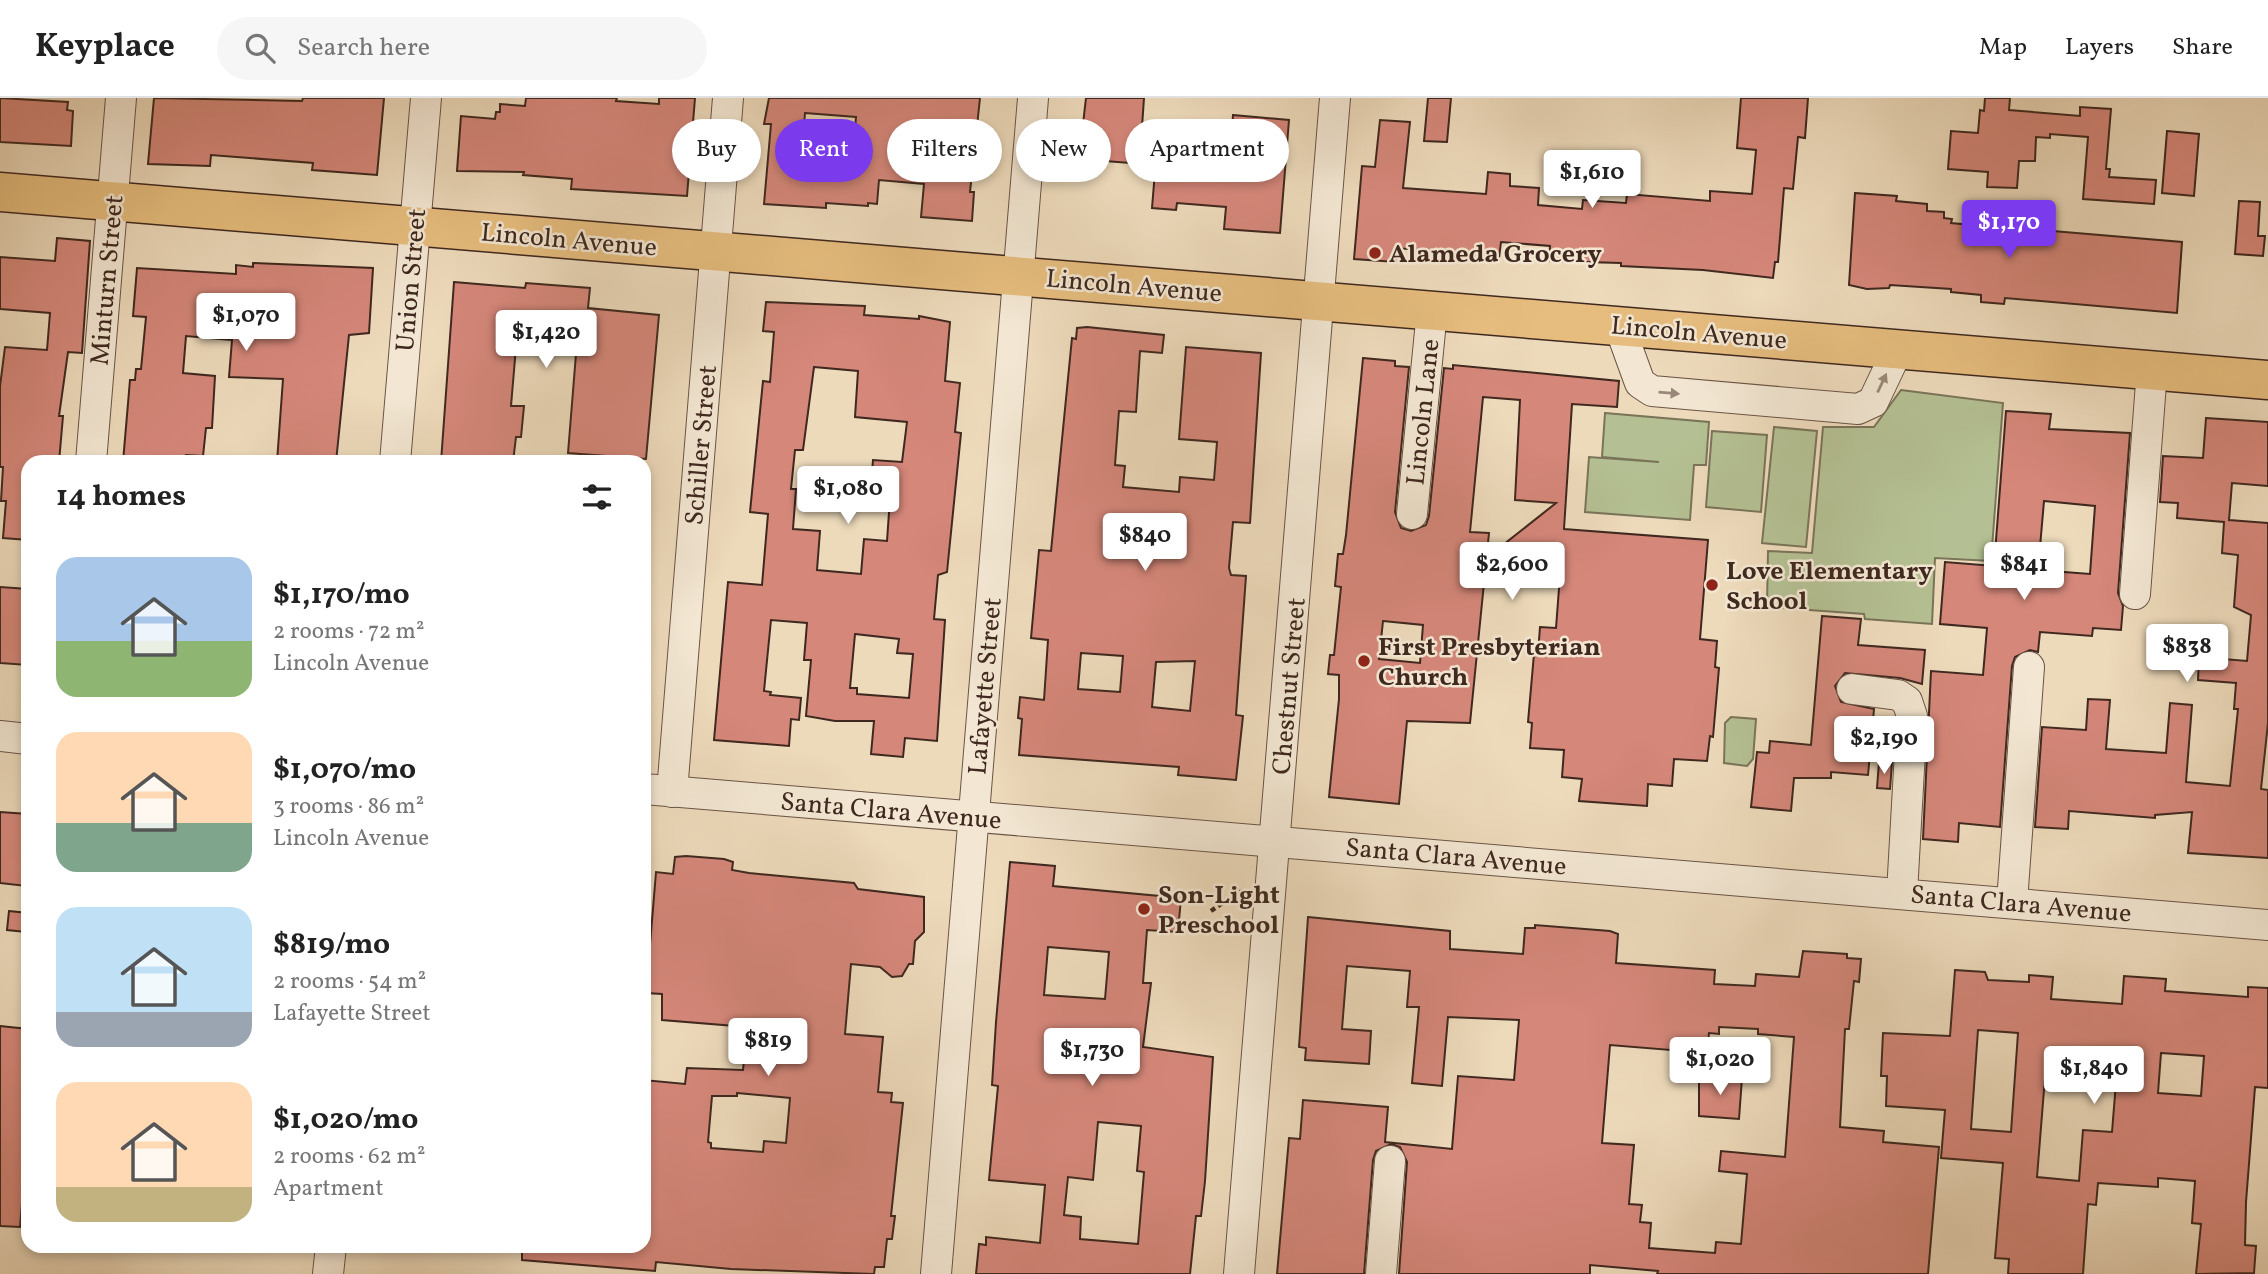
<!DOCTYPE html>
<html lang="en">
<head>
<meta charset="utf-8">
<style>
	body { margin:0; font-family:Vollkorn,serif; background:#f6f6f6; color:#222; height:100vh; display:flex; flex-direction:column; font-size:26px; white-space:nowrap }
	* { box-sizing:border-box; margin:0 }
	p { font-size:23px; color:#767676 }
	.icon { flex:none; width:38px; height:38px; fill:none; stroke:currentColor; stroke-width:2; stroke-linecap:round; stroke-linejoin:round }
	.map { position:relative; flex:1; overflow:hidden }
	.panel { position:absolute; left:21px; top:357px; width:630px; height:798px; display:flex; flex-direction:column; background:#fff; border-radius:21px; box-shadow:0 4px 10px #0003 }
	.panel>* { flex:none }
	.guide { position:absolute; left:672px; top:21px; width:665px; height:63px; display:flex; gap:14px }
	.price { position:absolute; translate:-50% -60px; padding:0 16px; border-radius:7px; background:#fff; color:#222; font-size:23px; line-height:46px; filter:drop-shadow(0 2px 4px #0008) }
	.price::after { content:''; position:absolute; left:50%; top:42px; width:21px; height:16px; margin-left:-10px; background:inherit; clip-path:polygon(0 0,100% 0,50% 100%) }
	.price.selected { background:#7c3aed; color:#fff }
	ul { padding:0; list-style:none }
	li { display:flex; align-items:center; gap:21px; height:175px; padding:0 35px }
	li span { display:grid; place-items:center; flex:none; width:196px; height:140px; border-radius:21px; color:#555 }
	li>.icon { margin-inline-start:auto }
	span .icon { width:84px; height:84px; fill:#fffc; stroke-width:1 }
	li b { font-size:30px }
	h2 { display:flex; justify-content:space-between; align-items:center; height:84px; padding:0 35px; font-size:30px }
	.tag { padding:0 24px; border-radius:32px; background:#fff; box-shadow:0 4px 10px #0003; font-size:24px; line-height:63px }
	.tag.selected { background:#7c3aed; color:#fff }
	header { display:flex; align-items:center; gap:42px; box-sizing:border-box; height:98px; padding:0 35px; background:#fff; border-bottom:2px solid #e0e0e0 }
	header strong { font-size:33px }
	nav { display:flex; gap:38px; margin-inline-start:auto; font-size:24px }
	.search { width:490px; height:63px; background:#f6f6f6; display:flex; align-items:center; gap:18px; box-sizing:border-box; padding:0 24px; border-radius:38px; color:#767676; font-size:26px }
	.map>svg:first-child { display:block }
	.green { fill:#b4c093; stroke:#7a7459; stroke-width:2 }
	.building { fill:#d5877a; stroke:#3f281f; stroke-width:2; fill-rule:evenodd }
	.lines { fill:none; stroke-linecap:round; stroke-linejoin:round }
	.minor-casing { stroke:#6a5446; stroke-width:32 }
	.major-casing { stroke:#3f281f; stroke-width:41 }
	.path { stroke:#3f281f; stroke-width:4.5; stroke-dasharray:5 3.5; stroke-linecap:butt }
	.minor { stroke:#f3e7d3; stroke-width:30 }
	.major { stroke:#e6bd7e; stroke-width:38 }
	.oneway { fill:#998879 }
	.poi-dot { fill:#8f2418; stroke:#f3e7d3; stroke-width:2.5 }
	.labels { text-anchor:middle; stroke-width:5; stroke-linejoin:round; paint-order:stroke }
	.street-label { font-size:26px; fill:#3f281f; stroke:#f3e7d3 }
	.poi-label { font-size:26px; font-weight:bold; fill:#3f281f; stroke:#f3e7d3; text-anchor:start }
</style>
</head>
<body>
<header>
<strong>Keyplace</strong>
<div class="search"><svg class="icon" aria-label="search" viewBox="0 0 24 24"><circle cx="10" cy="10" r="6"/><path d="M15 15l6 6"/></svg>Search here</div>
<nav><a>Map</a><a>Layers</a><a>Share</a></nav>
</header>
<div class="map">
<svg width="2268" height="1176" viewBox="0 0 2268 1176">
	<rect width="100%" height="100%" fill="#eddabb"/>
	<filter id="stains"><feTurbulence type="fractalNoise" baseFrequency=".00286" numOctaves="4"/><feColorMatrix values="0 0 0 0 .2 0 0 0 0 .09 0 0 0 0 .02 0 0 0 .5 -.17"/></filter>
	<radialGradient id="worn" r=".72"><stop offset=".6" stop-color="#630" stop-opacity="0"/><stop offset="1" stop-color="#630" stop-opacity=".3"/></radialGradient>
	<g class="green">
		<path d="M 1901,292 L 2003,305 L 1991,463 L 1935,460 L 1932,526 L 1865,521 L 1864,516 L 1767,509 L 1768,453 L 1812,455 L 1823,329 L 1874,329 Z"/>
		<path d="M 1605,315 L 1709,324 L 1706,367 L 1694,367 L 1690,422 L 1585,414 L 1589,359 L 1659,364 L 1602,359 Z"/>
		<path d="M 1774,329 L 1817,333 L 1806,449 L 1762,445 Z"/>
		<path d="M 1712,333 L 1767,337 L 1761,414 L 1706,409 Z"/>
		<path d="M 1731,619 L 1756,621 L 1753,661 L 1747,668 L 1724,665 L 1725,625 Z"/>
	</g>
	<g class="building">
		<path d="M 0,0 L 68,4 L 67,12 L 73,13 L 71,48 L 0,44 Z"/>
		<path d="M 154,0 L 302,3 L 303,0 L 384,0 L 377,77 L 312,72 L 313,65 L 211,57 L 210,68 L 148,66 Z"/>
		<path d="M 526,0 L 617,0 L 616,3 L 659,6 L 659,0 L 695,0 L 687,98 L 571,91 L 572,81 L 523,77 L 524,74 L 457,73 L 461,18 L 495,21 L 496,14 L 500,14 L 500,6 L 525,8 Z"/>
		<path d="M 769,0 L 980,0 L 970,94 L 974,94 L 972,123 L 921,119 L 924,86 L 879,82 L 877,106 L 868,105 L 868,108 L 826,105 L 826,110 L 764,106 L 771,26 L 764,26 ZM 805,15 L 856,19 L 853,55 L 802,51 Z"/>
		<path d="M 1086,0 L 1144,0 L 1142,29 L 1146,29 L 1143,66 L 1079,61 Z"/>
		<path d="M 1428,0 L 1451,0 L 1447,44 L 1424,43 Z"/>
		<path d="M 1741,0 L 1808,0 L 1805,40 L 1798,39 L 1793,91 L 1784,90 L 1778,164 L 1775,164 L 1773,180 L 1703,172 L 1621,168 L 1621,165 L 1549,163 L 1550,148 L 1501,144 L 1499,160 L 1398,150 L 1396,164 L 1354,161 L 1362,68 L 1375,69 L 1380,22 L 1410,24 L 1403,90 L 1486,96 L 1488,74 L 1510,76 L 1510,88 L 1539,90 L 1538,107 L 1582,111 L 1583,102 L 1626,105 L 1627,96 L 1710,103 L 1710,93 L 1752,96 L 1756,52 L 1737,50 Z"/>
		<path d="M 1985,0 L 2010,0 L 2009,12 L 2080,18 L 2080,9 L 2111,11 L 2106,71 L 2110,71 L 2109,79 L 2156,82 L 2154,106 L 2083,101 L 2088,39 L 2050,36 L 2050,40 L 2036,39 L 2035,63 L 2019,63 L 2017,90 L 1987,89 L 1988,74 L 1948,71 L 1951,33 L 1978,35 L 1980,12 L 1984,13 Z"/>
		<path d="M 1233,17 L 1289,22 L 1280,135 L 1224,131 L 1226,109 L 1177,105 L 1176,112 L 1152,110 L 1156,61 L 1188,64 L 1189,54 L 1230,58 Z"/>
		<path d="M 2167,33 L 2199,36 L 2194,98 L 2162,95 Z"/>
		<path d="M 1855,95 L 1897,98 L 1896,103 L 1927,106 L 1927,113 L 1944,114 L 1944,120 L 1952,121 L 1951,125 L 1972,127 L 1971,137 L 2017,140 L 2018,130 L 2182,144 L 2177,215 L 2005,200 L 2004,206 L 1981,204 L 1981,197 L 1951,194 L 1951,191 L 1890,187 L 1889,190 L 1867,191 L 1849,187 Z"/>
		<path d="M 2239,103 L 2260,104 L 2258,138 L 2265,138 L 2263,158 L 2235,156 Z"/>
		<path d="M 57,140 L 90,143 L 82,255 L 68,254 L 59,318 L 63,318 L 59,364 L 28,364 L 28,442 L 3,440 L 6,403 L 1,403 L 3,369 L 0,369 L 0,288 L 5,249 L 47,252 L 50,215 L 0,211 L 0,159 L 55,163 Z"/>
		<path d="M 253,165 L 373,170 L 369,235 L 349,237 L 336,364 L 277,364 L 283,281 L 229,279 L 232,242 L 186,238 L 183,275 L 215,278 L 212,330 L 206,330 L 203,358 L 186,357 L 186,364 L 123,364 L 130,282 L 135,282 L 136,271 L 141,271 L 146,219 L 133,218 L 137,170 L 236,176 L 236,167 L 253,169 Z"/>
		<path d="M 454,184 L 525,190 L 526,185 L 590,190 L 588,210 L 659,217 L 646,361 L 568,355 L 576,256 L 516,249 L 511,308 L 524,308 L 521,339 L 516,339 L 513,364 L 441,364 Z"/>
		<path d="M 766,204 L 865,208 L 864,217 L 919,221 L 919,218 L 950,224 L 945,283 L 960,285 L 955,334 L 961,335 L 947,474 L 938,477 L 934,521 L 945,522 L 937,643 L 905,640 L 903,659 L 871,656 L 874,623 L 835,623 L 806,618 L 811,562 L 804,562 L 807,525 L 771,522 L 764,593 L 771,594 L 770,597 L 801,600 L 799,622 L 791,621 L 789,648 L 714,642 L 728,484 L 762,487 L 768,416 L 750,414 L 763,283 L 770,284 L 774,234 L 763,233 ZM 814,269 L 858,273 L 855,319 L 907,324 L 902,364 L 873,362 L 870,398 L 890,400 L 887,443 L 864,441 L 861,476 L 817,472 L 820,433 L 793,431 L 796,391 L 791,391 L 795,352 L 803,352 ZM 855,536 L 899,541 L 897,555 L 913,556 L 909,600 L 857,596 L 857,590 L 850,590 Z"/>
		<path d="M 1087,229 L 1164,237 L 1162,255 L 1140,253 L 1136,314 L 1119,313 L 1115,367 L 1125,368 L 1123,389 L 1179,394 L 1180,379 L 1214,382 L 1217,344 L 1179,341 L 1186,249 L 1261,255 L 1250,425 L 1233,424 L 1229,470 L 1231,477 L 1246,478 L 1236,617 L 1243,618 L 1236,682 L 1178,677 L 1179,669 L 1019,657 L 1022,621 L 1018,620 L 1020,599 L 1044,602 L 1048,542 L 1031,540 L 1039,452 L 1051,453 L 1072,240 L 1076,241 L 1077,230 ZM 1081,555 L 1123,558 L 1120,594 L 1078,591 ZM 1195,563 L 1190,613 L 1152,609 L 1156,564 Z"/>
		<path d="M 1363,260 L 1395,263 L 1395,268 L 1409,269 L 1395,414 L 1401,430 L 1411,433 L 1426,427 L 1429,418 L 1444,270 L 1453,271 L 1453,267 L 1619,283 L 1617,309 L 1572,306 L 1564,431 L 1708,442 L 1700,541 L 1717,543 L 1715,569 L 1719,570 L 1713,639 L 1710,638 L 1707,663 L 1674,661 L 1672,688 L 1648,686 L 1647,708 L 1579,703 L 1582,681 L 1562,679 L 1564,652 L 1530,650 L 1532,625 L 1528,624 L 1534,556 L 1538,556 L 1540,529 L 1556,530 L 1561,464 L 1514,460 L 1503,447 L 1556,405 L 1515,402 L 1520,302 L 1483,299 L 1470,434 L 1489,435 L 1470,625 L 1407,623 L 1399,706 L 1329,699 L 1339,601 L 1339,577 L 1328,576 L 1330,557 L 1334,557 L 1341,489 L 1335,488 L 1338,456 L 1343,456 L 1346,437 ZM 1383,523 L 1423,527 L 1420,565 L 1379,561 Z"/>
		<path d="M 2006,313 L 2051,316 L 2049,331 L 2130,335 L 2118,495 L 2123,508 L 2121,532 L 2093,530 L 2092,538 L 2040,534 L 2038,554 L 2030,552 L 2015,559 L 2012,568 L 2000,729 L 1959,725 L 1958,744 L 1923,741 L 1931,573 L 1983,577 L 1987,530 L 1940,526 L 1945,464 L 1994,468 ZM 2044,403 L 2095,408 L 2090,476 L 2038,472 Z"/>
		<path d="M 2206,320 L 2268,324 L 2268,388 L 2232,385 L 2229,422 L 2268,425 L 2268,625 L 2261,691 L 2268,692 L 2268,760 L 2188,755 L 2192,714 L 2155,717 L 2155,720 L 2069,713 L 2068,731 L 2035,729 L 2042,629 L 2086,632 L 2088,601 L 2110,602 L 2106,651 L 2166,655 L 2170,605 L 2192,607 L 2186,684 L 2230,688 L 2238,611 L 2234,611 L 2236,585 L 2198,582 L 2199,559 L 2247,563 L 2251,517 L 2234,509 L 2238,457 L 2222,455 L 2224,424 L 2177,420 L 2178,405 L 2160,404 L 2163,358 L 2203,360 Z"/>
		<path d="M 0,489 L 28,491 L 28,567 L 0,565 Z"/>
		<path d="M 1822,518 L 1861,521 L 1858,547 L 1925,552 L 1922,586 L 1900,580 L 1845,575 L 1835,588 L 1841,604 L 1874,611 L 1868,677 L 1831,674 L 1831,680 L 1794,680 L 1791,713 L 1751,709 L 1757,654 L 1769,655 L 1770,643 L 1811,647 Z"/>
		<path d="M 1879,664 L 1892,665 L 1890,691 L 1877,690 Z"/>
		<path d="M 0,714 L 28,716 L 26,788 L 0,785 Z"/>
		<path d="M 686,758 L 724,761 L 733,764 L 732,772 L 749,775 L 854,785 L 858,791 L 924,799 L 924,834 L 915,843 L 913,866 L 909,866 L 902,878 L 892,879 L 880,869 L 851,866 L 845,936 L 883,939 L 878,994 L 892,995 L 891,1004 L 903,1005 L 891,1118 L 895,1118 L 892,1141 L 887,1141 L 884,1169 L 875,1169 L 874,1176 L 731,1171 L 656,1164 L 655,1173 L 522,1162 L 522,1148 L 644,1148 L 644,982 L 685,986 L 687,970 L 743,972 L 747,929 L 662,922 L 662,896 L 646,895 L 656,774 L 673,776 L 675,759 ZM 737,995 L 790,1000 L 786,1045 L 764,1043 L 763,1054 L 711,1050 L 711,1045 L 708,1044 L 712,998 L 737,998 Z"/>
		<path d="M 1010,764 L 1055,768 L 1053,788 L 1181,800 L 1178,834 L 1147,832 L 1143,885 L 1151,885 L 1143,949 L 1213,959 L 1205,1083 L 1201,1118 L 1196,1118 L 1190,1176 L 976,1176 L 979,1146 L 986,1147 L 986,1139 L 1040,1145 L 1045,1087 L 989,1082 L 998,988 L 992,987 L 996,924 ZM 1048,849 L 1109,854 L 1105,901 L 1044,897 ZM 1098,1024 L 1141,1028 L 1137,1073 L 1144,1074 L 1138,1146 L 1080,1141 L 1081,1119 L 1064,1117 L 1068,1079 L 1093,1082 Z"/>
		<path d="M 9,813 L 28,815 L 26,834 L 7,832 Z"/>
		<path d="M 1308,819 L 1450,833 L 1450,851 L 1523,856 L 1525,830 L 1535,830 L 1535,827 L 1610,833 L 1618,836 L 1616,865 L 1715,872 L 1714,886 L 1755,888 L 1756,876 L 1799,879 L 1803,853 L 1847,856 L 1847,860 L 1861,861 L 1859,884 L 1854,883 L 1849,931 L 1845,931 L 1840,1029 L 1884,1033 L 1883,1044 L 1939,1049 L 1928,1176 L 1657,1176 L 1658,1173 L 1590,1167 L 1590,1176 L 1399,1176 L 1407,1064 L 1400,1049 L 1391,1046 L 1376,1053 L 1373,1062 L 1364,1176 L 1277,1176 L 1289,1040 L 1300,1041 L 1303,1002 L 1388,1009 L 1385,1044 L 1452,1051 L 1458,978 L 1514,982 L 1519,922 L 1448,919 L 1442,988 L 1412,985 L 1419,909 L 1407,909 L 1410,873 L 1347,868 L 1342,931 L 1371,933 L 1369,966 L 1305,962 L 1306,950 L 1299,949 ZM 1719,929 L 1758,931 L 1758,936 L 1794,939 L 1785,1059 L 1721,1053 L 1719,1073 L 1747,1076 L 1741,1146 L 1716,1144 L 1715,1155 L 1649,1150 L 1651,1125 L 1640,1124 L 1642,1107 L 1629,1106 L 1634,1047 L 1602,1045 L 1610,947 L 1707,955 L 1709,935 L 1719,936 Z"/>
		<path d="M 1955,872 L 1985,874 L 1988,882 L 2029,884 L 2029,877 L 2053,879 L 2051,901 L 2122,906 L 2124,878 L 2166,881 L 2165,893 L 2248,899 L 2248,889 L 2268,890 L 2268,990 L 2255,989 L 2246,1104 L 2245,1147 L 2256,1148 L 2254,1175 L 2196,1176 L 2201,1126 L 2192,1125 L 2195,1083 L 2158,1080 L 2158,1089 L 2098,1085 L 2096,1107 L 2088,1106 L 2083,1176 L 2008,1176 L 2009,1161 L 1995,1160 L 2003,1065 L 1941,1060 L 1945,1012 L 1886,1008 L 1887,978 L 1881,978 L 1883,935 L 1950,938 ZM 1978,932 L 2018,935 L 2011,1034 L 1971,1031 ZM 2161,955 L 2204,958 L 2201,998 L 2158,995 ZM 2046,967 L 2117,972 L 2112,1034 L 2083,1032 L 2079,1083 L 2037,1079 Z"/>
		<path d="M 0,928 L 28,931 L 28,1035 L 20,1129 L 0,1128 Z"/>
		<path d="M 1699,977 L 1742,980 L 1739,1021 L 1699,1018 Z"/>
	</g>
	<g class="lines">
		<g class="minor-casing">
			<g id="minor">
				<path d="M 1619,227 L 1640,285 L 1652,293 L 1858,311 L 1873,304 L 1898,251"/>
				<path d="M 91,364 L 121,0"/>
				<path d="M 395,364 L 426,0"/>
				<path d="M 1412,416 L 1432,213"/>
				<path d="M 2135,496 L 2152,272"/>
				<path d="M 1852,591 L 1898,597 L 1907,603 L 1912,618 L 1902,795"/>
				<path d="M 0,638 L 28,641"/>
				<path d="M 644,691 L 2268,827"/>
				<path d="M 672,694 L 728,0"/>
				<path d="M 2012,804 L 2029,569"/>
				<path d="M 328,1176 L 331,1148"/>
				<path d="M 936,1176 L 1033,0"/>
				<path d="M 1239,1176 L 1335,0"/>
				<path d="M 1381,1176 L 1390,1063"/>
			</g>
		</g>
		<g class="major-casing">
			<path id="major" d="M 0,94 L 2268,282"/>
		</g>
		<path class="path" d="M 1211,813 L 1238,794 L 1246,794"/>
		<use href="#minor" class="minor"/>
		<use href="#major" class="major"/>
	</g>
	<defs><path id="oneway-solid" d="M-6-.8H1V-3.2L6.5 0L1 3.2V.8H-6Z" transform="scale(1.75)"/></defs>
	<g class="oneway">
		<use href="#oneway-solid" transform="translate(1882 285) rotate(-65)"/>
		<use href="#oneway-solid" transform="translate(1669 295) rotate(5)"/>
	</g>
	<g class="poi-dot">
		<circle cx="1375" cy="155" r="7"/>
		<circle cx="1712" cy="487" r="7"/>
		<circle cx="1364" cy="563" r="7"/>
		<circle cx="1144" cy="811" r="7"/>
	</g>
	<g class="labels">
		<g class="street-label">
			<text transform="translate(569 141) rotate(5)" y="9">Lincoln Avenue</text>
			<text transform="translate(106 182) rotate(-85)" y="9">Minturn Street</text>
			<text transform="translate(410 182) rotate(-85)" y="9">Union Street</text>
			<text transform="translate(1134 187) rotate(5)" y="9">Lincoln Avenue</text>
			<text transform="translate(1699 234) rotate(5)" y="9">Lincoln Avenue</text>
			<text transform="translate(1422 314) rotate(-84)" y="9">Lincoln Lane</text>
			<text transform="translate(700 347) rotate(-85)" y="9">Schiller Street</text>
			<text transform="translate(984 588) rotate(-85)" y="9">Lafayette Street</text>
			<text transform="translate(1288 588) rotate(-85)" y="9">Chestnut Street</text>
			<text transform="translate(891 712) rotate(5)" y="9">Santa Clara Avenue</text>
			<text transform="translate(1456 758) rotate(5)" y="9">Santa Clara Avenue</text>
			<text transform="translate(2021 805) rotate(5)" y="9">Santa Clara Avenue</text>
		</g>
		<g class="poi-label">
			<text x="1389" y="164">Alameda Grocery</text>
			<text x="1726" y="481">Love Elementary<tspan x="1726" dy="30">School</tspan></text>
			<text x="1378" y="557">First Presbyterian<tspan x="1378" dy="30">Church</tspan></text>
			<text x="1158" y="805">Son-Light<tspan x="1158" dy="30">Preschool</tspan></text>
		</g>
	</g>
	<rect width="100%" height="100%" filter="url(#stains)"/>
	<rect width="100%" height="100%" fill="url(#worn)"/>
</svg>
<b class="price" style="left:1592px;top:112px">$1,610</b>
<b class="price selected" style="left:2009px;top:162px">$1,170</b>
<b class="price" style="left:246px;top:255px">$1,070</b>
<b class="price" style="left:546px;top:272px">$1,420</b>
<b class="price" style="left:848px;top:428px">$1,080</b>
<b class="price" style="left:1145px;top:475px">$840</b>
<b class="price" style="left:1512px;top:504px">$2,600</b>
<b class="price" style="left:2024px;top:504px">$841</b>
<b class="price" style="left:2187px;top:586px">$838</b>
<b class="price" style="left:1884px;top:678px">$2,190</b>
<b class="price" style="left:768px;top:980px">$819</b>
<b class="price" style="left:1092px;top:990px">$1,730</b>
<b class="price" style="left:1720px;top:999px">$1,020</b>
<b class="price" style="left:2094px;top:1008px">$1,840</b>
<div class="guide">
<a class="tag">Buy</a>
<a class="tag selected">Rent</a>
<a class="tag">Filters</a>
<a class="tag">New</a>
<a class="tag">Apartment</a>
</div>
<section class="panel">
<h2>14 homes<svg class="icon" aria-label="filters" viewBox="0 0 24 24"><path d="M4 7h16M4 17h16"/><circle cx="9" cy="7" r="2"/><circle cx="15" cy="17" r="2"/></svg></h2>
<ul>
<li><span style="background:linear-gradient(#a9c7e8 60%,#8fb573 0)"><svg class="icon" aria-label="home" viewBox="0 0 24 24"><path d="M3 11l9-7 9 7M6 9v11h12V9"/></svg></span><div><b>$1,170/mo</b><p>2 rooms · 72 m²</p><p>Lincoln Avenue</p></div></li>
<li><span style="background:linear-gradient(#ffd9b3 65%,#7fa58c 0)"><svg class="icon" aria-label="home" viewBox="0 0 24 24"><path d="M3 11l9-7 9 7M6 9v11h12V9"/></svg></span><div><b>$1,070/mo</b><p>3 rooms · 86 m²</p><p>Lincoln Avenue</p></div></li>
<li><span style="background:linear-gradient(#bfe0f5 75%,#9aa5b1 0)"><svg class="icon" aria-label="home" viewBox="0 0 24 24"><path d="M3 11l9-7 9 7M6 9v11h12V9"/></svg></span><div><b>$819/mo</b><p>2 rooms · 54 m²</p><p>Lafayette Street</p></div></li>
<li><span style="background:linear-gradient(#ffd9b3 75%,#c2b280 0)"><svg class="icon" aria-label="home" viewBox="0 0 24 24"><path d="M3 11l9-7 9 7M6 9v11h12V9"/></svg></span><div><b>$1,020/mo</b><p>2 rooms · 62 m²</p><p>Apartment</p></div></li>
</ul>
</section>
</div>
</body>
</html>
